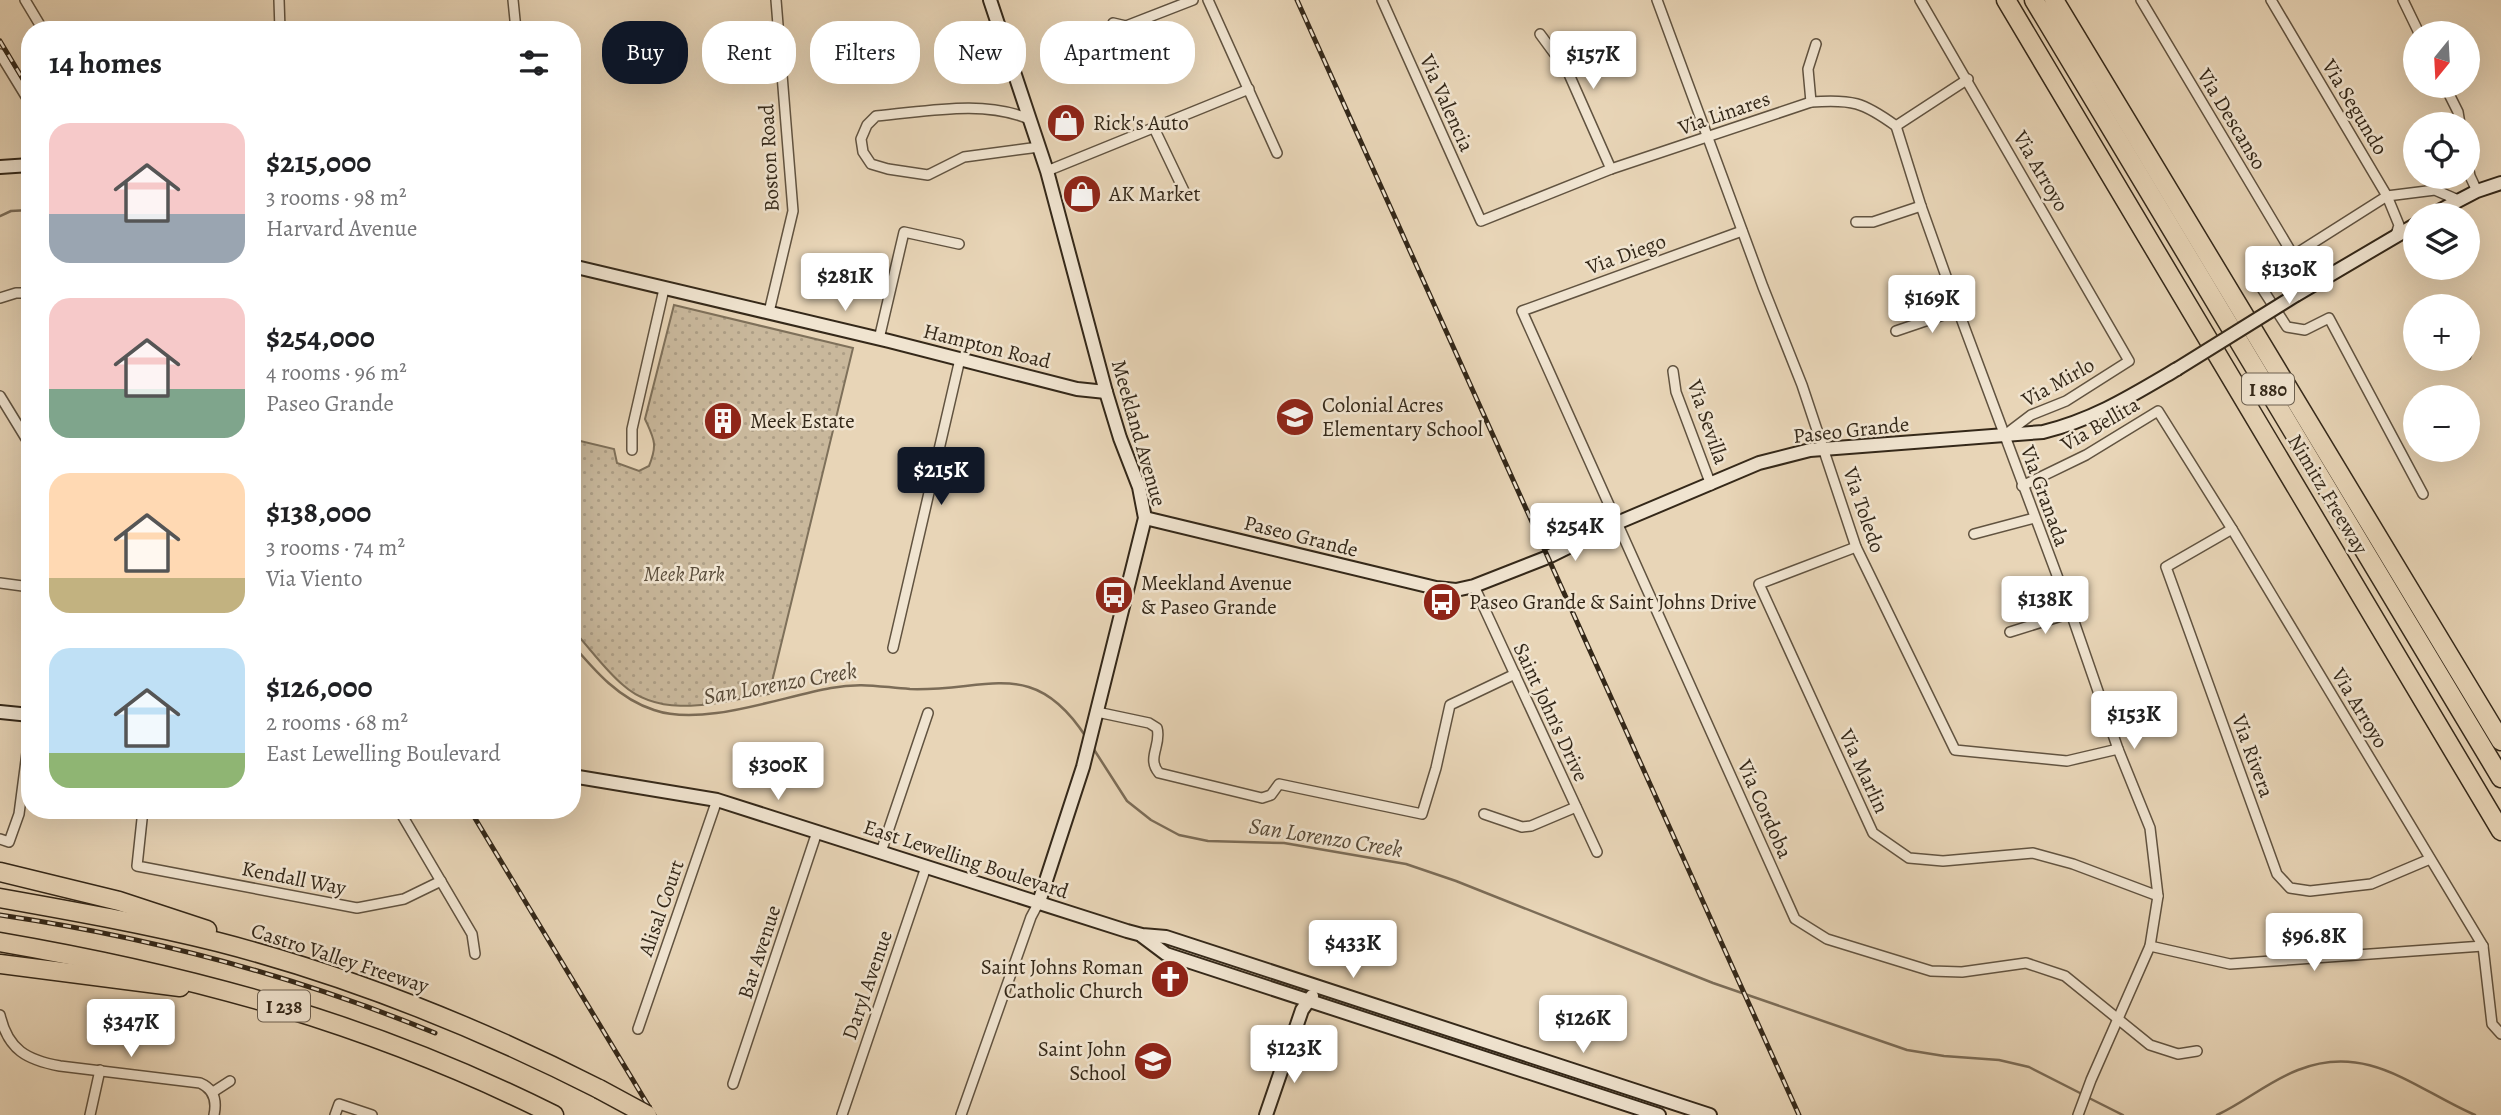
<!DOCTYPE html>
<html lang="en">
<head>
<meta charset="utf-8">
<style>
	body { margin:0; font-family:Alegreya,serif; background:#f2f2f2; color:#202124; height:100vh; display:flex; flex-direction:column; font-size:26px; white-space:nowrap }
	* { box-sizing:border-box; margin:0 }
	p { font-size:23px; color:#757577 }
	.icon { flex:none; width:38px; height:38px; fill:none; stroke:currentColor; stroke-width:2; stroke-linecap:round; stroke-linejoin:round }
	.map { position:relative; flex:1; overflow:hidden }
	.panel { position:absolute; left:21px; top:21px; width:560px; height:798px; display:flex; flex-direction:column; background:#fff; border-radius:28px; box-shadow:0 7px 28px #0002 }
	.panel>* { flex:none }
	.guide { position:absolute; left:602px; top:21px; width:665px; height:63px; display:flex; gap:14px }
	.needle { width:46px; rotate:198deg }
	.tools { position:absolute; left:2403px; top:21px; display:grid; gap:14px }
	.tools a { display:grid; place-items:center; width:77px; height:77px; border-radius:50%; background:#fff; box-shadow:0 7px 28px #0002; font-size:35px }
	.price { position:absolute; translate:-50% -60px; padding:0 16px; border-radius:7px; background:#fff; color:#222; font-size:23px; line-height:46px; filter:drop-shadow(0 2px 4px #0008) }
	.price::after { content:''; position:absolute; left:50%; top:42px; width:21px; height:16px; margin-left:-10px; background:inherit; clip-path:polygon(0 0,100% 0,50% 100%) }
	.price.on { background:#111827; color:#fff }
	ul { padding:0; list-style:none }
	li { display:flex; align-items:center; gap:21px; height:175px; padding:0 28px }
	li span { display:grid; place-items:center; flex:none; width:196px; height:140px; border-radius:21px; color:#555 }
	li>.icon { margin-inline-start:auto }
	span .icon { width:84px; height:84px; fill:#fffc; stroke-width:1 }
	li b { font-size:30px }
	h2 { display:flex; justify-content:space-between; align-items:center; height:84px; padding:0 28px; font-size:30px }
	.chip { padding:0 24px; border-radius:28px; background:#fff; box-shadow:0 7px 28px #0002; font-size:24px; line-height:63px }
	.chip.on { background:#111827; color:#fff }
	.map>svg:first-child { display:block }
	.grass { fill:url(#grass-dots); stroke:#7e705a; stroke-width:2 }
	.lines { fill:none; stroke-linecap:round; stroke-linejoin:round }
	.stream { stroke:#7b6c57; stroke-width:2.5 }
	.street-casing { stroke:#615340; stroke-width:12 }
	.secondary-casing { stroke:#342819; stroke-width:16 }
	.highway-casing { stroke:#342819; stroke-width:21 }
	.street { stroke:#f0e4d0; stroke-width:9 }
	.secondary { stroke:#f0e4d0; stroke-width:12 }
	.highway { stroke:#e8d5b7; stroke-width:18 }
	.rail-casing { stroke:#342819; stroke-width:5 }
	.rail { stroke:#f0e4d0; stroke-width:2.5; stroke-dasharray:8; stroke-linecap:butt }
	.secondary-bridge-casing { stroke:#342819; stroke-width:16; stroke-linecap:butt }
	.highway-bridge-casing { stroke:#342819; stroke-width:21; stroke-linecap:butt }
	.secondary-bridge { stroke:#f0e4d0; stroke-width:12 }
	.highway-bridge { stroke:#e8d5b7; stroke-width:18 }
	.labels { text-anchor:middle; stroke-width:5; stroke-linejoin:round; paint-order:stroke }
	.shield { fill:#f0e4d0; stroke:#6c6050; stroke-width:2 }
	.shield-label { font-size:19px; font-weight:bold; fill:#342819 }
	.street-label { font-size:21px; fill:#342819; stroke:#f0e4d0 }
	.poi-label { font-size:21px; fill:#342819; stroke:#f0e4d0; text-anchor:start }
	.park-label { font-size:21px; font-style:italic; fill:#594c3a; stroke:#f0e4d0 }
	.water-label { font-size:23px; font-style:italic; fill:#584a38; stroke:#f0e4d0 }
</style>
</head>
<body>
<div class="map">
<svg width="2501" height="1115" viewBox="0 0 2501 1115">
	<defs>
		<pattern id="grass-dots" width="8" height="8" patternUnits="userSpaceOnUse" patternTransform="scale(1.75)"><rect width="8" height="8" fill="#c9b89c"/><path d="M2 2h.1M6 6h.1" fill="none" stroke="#ad9e86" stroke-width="1.8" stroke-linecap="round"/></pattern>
	</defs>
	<rect width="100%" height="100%" fill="#e8d5b7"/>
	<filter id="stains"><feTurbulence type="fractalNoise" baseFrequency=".00286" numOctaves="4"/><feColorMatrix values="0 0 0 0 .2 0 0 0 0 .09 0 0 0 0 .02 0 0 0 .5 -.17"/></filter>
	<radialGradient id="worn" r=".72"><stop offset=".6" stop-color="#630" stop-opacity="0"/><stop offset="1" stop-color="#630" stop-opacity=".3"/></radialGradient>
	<g class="grass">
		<path d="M 674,305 L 853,348 L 769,694 C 722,701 663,721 623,685 C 604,669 589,647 572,629 L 572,439 L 614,449 L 617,463 L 639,471 L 649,466 C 658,444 654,439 645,419 Z"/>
		<path d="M 2468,316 L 2470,316 L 2472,339 L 2476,341 L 2470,359 L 2440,366 L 2436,364 L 2436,359 L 2468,359 Z"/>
	</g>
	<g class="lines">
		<g class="stream">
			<path d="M 0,216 L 11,211 L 30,210"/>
			<path d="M 572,644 C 595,671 619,699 654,710 C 703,727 780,697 831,688 C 862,682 880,687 910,689 C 987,692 1033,655 1086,737"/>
			<path d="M 1093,748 L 1127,801 L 1151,820 L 1179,835 L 1208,841 L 1284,843 L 1406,864 L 1456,881 L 1713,983 L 1907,1050 L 1944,1056 L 1999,1060 L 2029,1067 L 2082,1094"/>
			<path d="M 2087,1097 L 2123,1115"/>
			<path d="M 2217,1115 C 2245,1102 2269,1081 2298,1070 C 2368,1042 2415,1089 2475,1115"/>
		</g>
		<g class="street-casing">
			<g id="street">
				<path d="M 25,0 L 43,30"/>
				<path d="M 279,0 L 280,30"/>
				<path d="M 513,0 L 516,30"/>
				<path d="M 1208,0 L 1277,153"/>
				<path d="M 1382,0 L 1481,221 L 1611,169 L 1811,102 C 1852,99 1863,102 1896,126 L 1968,79"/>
				<path d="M 1657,0 L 1763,287 L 1802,385 L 1856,547 L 1955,750 L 2067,761 L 2118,749"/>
				<path d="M 1920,0 L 2129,361 L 2066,401 L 2031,415 L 2006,434"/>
				<path d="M 2141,0 L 2293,255"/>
				<path d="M 2271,0 L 2387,196 L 2399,225 L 2396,235"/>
				<path d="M 2403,0 L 2419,33"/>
				<path d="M 1113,23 L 1126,26 L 1193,0"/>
				<path d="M 1540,34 L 1568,72 L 1611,169"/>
				<path d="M 0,54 L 30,103"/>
				<path d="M 2445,86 L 2458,112 L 2460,124"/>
				<path d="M 1811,102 L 1808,69 L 1816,44"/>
				<path d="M 1029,119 C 982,99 925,112 876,116 L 867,125 L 861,139 L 863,152 L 871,164 L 888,169 L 928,175 L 964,157 L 1039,147"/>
				<path d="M 1896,126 L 1921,206 L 1958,310 L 2071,613 L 2118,749 L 2150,828 L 2158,896 L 2150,946 L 2091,1080 L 2078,1115"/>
				<path d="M 1154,128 L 1185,193"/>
				<path d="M 2468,165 L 2470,176 L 2477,191"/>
				<path d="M 1047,171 L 1249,89"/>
				<path d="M 1856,222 L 1873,222 L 1921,206"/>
				<path d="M 1742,231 L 1522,311 L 1795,919 L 1827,939 L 1931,971 L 1962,972 L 2026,963 L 2065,976 L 2150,1045 L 2178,1054 L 2197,1051"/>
				<path d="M 0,298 L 16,293 L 30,293"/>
				<path d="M 769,312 L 793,211 L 776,0"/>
				<path d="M 1896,331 L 1958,310"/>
				<path d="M 879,339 L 904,232 L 959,244"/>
				<path d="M 1673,371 L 1676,392 L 1711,485"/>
				<path d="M 0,396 L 30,445"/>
				<path d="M 632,450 L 632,429 L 664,289"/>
				<path d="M 2022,486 L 2086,455 L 2158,411 L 2232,529 L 2483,946 L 2492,1024 L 2501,1034"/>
				<path d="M 2423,494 L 2329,318 L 2305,330 L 2287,327 L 2256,279 L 2387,196 L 2435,190 L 2458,200"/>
				<path d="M 2232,529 L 2166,567 L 2277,874 L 2290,888 L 2310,891 L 2371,884 L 2430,859"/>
				<path d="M 1974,534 L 2034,518"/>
				<path d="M 1856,547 L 1759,584 L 1873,833 L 1909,858 L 1943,861 L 2033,853 L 2073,864 L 2158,896"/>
				<path d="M 0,583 L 30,587"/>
				<path d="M 1474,586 L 1597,852"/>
				<path d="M 2010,632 L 2071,613"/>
				<path d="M 893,648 L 960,359"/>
				<path d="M 1097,712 L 1149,723 L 1157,728 C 1162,745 1146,758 1159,773 L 1262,798 L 1271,795 L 1279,784 L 1422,814 L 1436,768 L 1450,705 L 1515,674"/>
				<path d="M 143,810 L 137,866 L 357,908 L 404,899 L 441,881"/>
				<path d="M 399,810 L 472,934 L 475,954"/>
				<path d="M 1484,814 L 1522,827 L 1531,826 L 1576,807"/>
				<path d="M 0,839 L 9,842 L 19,814 L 30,730"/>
				<path d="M 881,852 L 928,713"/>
				<path d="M 2150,946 L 2230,964 L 2483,946"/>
				<path d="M 0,1015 C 8,1050 27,1060 60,1066 L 200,1083 C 214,1089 217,1101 214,1115"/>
				<path d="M 638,1029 L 717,800"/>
				<path d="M 733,1084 L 817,832"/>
				<path d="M 213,1092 L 230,1081"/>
				<path d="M 90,1115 L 100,1070"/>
				<path d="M 335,1115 L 339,1104 L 372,1115"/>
				<path d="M 842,1115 L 926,867"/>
				<path d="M 961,1115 L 1031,917 L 1039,902"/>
			</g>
		</g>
		<g class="secondary-casing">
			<g id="secondary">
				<path d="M 990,0 L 1047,171 L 1106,392 L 1120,438 L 1139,487 L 1145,518 L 1083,767 L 1039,902"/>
				<path d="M 0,167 L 30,165"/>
				<path d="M 2431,215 L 2477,191 L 2501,183"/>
				<path d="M 572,266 L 889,341 L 1077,389 L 1106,392"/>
				<path d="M 2296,295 L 2415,225"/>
				<path d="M 1145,518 L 1436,588 L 1456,590 L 1474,586 L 1548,557 L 1617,523 L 1759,463 L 1810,450 L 2043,432 C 2095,419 2131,396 2177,369"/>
				<path d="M 0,712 L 30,715"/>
				<path d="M 572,776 L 717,800 L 1127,931 L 1142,935 L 1166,937 L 1710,1115"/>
				<path d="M 1142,936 L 1166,954 L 1659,1115"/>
				<path d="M 1266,1115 L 1302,1010 L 1312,996"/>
			</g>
		</g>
		<g class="highway-casing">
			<g id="highway">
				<path d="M 2006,0 L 2501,831"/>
				<path d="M 2034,0 L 2501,778"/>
				<path d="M 2054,0 L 2501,741"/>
				<path d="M 0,872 L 119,901 L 207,930"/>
				<path d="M 0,898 C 73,911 146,924 218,942 C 350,976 477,1027 599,1089"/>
				<path d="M 0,942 C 197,976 374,1025 554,1115"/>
				<path d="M 0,964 L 180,987"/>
			</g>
		</g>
		<use href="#street" class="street"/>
		<use href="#secondary" class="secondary"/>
		<use href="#highway" class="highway"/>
		<g class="rail-casing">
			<g id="rail">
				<path d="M 1297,0 L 1799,1115"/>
				<path d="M 0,41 L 30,91"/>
				<path d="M 470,810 L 654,1115"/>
				<path d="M 0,915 C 149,937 296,976 435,1033"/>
			</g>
		</g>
		<use href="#rail" class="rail"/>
		<g class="secondary-bridge-casing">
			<path id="secondary-bridge" d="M 2177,369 L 2296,295"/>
		</g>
		<g class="highway-bridge-casing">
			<path id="highway-bridge" d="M 599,1089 L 647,1115"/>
		</g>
		<use href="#secondary-bridge" class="secondary-bridge"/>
		<use href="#highway-bridge" class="highway-bridge"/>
	</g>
	<defs>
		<g id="shop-disc" transform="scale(2.0125)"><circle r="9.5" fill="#8f2418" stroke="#f0e4d0"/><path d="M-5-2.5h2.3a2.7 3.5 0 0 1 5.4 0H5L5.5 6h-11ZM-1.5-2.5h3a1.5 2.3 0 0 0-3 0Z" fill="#fff"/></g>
		<g id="school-disc" transform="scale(2.0125)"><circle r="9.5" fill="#8f2418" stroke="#f0e4d0"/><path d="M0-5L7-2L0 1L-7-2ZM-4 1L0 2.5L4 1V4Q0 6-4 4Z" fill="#fff"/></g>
		<g id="building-disc" transform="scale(2.0125)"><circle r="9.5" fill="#8f2418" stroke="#f0e4d0"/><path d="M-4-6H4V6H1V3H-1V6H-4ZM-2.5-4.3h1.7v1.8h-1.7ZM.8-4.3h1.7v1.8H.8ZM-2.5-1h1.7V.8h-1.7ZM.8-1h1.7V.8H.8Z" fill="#fff"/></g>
		<g id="bus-disc" transform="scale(2.0125)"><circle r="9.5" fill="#8f2418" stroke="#f0e4d0"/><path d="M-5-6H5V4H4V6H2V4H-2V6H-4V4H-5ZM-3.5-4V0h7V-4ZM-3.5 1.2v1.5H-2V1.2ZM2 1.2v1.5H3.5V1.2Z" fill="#fff"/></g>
		<g id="church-disc" transform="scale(2.0125)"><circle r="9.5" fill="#8f2418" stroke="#f0e4d0"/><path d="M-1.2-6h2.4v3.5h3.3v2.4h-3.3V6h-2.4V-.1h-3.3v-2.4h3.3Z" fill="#fff"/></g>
	</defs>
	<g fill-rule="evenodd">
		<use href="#shop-disc" x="1066" y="123"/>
		<use href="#shop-disc" x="1082" y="194"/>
		<use href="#school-disc" x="1295" y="417"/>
		<use href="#building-disc" x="723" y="421"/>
		<use href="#bus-disc" x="1114" y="595"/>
		<use href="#bus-disc" x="1442" y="602"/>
		<use href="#church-disc" x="1170" y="979"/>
		<use href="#school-disc" x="1153" y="1061"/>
	</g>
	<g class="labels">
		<g class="shield">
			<rect x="2242" y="373.5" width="52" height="31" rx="5"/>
			<rect x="258" y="990.5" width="52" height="31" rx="5"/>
		</g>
		<g class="shield-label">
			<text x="2268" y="396">I 880</text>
			<text x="284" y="1013">I 238</text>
		</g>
		<g class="street-label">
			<text transform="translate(1447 103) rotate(66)" y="7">Via Valencia</text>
			<text transform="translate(2355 107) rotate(59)" y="7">Via Segundo</text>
			<text transform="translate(1724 113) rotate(-19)" y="7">Via Linares</text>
			<text transform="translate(2232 119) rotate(59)" y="7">Via Descanso</text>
			<text transform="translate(769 158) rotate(-93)" y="7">Boston Road</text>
			<text transform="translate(2041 171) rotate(60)" y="7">Via Arroyo</text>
			<text transform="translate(1626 254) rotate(-20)" y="7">Via Diego</text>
			<text transform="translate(987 346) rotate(14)" y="7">Hampton Road</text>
			<text transform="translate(2058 382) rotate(-29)" y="7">Via Mirlo</text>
			<text transform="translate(1708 422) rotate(71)" y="7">Via Sevilla</text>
			<text transform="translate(2100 424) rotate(-30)" y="7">Via Bellita</text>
			<text transform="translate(1851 430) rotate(-6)" y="7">Paseo Grande</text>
			<text transform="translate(1139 433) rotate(74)" y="7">Meekland Avenue</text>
			<text transform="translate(2328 494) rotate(59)" y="7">Nimitz Freeway</text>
			<text transform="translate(2045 496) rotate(70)" y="7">Via Granada</text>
			<text transform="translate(1864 510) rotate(71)" y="7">Via Toledo</text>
			<text transform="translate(1301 536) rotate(14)" y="7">Paseo Grande</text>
			<text transform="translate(2360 708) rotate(59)" y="7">Via Arroyo</text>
			<text transform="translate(1551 712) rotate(65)" y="7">Saint John's Drive</text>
			<text transform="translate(2253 756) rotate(70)" y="7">Via Rivera</text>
			<text transform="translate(1864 771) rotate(65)" y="7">Via Marlin</text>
			<text transform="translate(1765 809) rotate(66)" y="7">Via Cordoba</text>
			<text transform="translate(966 859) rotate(18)" y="7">East Lewelling Boulevard</text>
			<text transform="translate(294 878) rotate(11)" y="7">Kendall Way</text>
			<text transform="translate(661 908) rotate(-71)" y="7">Alisal Court</text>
			<text transform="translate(759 952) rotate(-72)" y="7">Bar Avenue</text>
			<text transform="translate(340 958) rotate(18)" y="7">Castro Valley Freeway</text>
			<text transform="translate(867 985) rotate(-71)" y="7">Daryl Avenue</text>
		</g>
		<g class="poi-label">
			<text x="1093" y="130">Rick's Auto</text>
			<text x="1109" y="201">AK Market</text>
			<text x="1322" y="412">Colonial Acres<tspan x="1322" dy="24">Elementary School</tspan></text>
			<text x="750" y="428">Meek Estate</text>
			<text x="1141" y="590">Meekland Avenue<tspan x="1141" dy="24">&amp; Paseo Grande</tspan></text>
			<text x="1469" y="609">Paseo Grande &amp; Saint Johns Drive</text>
			<text x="1143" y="974" text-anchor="end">Saint Johns Roman<tspan x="1143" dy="24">Catholic Church</tspan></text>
			<text x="1126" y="1056" text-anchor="end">Saint John<tspan x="1126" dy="24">School</tspan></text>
		</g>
		<g class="park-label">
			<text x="684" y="581">Meek Park</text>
		</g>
		<g class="water-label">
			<text transform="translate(780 683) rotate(-10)" y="8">San Lorenzo Creek</text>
			<text transform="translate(1326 837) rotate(9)" y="8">San Lorenzo Creek</text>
		</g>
	</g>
	<rect width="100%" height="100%" filter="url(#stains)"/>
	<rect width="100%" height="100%" fill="url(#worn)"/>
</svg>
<div class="tools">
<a><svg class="needle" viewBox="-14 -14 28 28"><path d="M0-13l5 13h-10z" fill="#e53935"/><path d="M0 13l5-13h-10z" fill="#757577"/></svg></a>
<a><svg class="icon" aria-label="locate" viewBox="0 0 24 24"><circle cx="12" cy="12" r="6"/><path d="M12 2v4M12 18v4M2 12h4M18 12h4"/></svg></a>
<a><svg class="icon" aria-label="layers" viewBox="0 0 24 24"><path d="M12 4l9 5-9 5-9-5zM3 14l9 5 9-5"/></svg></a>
<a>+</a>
<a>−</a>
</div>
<b class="price" style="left:1593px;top:91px">$157K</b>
<b class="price" style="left:2289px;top:306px">$130K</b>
<b class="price" style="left:845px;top:313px">$281K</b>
<b class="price" style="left:1932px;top:335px">$169K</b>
<b class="price on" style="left:941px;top:507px">$215K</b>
<b class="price" style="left:1575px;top:563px">$254K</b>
<b class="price" style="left:2045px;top:636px">$138K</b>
<b class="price" style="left:2134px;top:751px">$153K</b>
<b class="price" style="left:778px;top:802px">$300K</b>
<b class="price" style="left:2314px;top:973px">$96.8K</b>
<b class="price" style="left:1353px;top:980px">$433K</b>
<b class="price" style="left:1583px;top:1055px">$126K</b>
<b class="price" style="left:131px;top:1059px">$347K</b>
<b class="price" style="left:1294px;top:1085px">$123K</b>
<div class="guide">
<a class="chip on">Buy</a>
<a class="chip">Rent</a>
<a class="chip">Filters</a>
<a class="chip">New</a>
<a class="chip">Apartment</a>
</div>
<section class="panel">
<h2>14 homes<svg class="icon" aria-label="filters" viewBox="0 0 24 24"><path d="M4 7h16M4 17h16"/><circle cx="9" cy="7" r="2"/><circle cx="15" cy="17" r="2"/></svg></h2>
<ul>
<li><span style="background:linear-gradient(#f6c9c9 65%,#9aa5b1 0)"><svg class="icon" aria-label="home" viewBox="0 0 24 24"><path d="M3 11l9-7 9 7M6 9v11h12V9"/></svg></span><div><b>$215,000</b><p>3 rooms · 98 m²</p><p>Harvard Avenue</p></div></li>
<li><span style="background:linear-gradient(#f6c9c9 65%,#7fa58c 0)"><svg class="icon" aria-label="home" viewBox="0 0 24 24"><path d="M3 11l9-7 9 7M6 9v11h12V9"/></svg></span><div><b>$254,000</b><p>4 rooms · 96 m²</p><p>Paseo Grande</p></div></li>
<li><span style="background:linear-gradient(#ffd9b3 75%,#c2b280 0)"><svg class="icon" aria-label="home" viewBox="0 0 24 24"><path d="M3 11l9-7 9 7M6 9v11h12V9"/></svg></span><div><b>$138,000</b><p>3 rooms · 74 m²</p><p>Via Viento</p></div></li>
<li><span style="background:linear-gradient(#bfe0f5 75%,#8fb573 0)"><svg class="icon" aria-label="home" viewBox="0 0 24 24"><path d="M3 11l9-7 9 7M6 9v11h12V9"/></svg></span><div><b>$126,000</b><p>2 rooms · 68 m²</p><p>East Lewelling Boulevard</p></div></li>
</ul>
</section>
</div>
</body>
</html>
